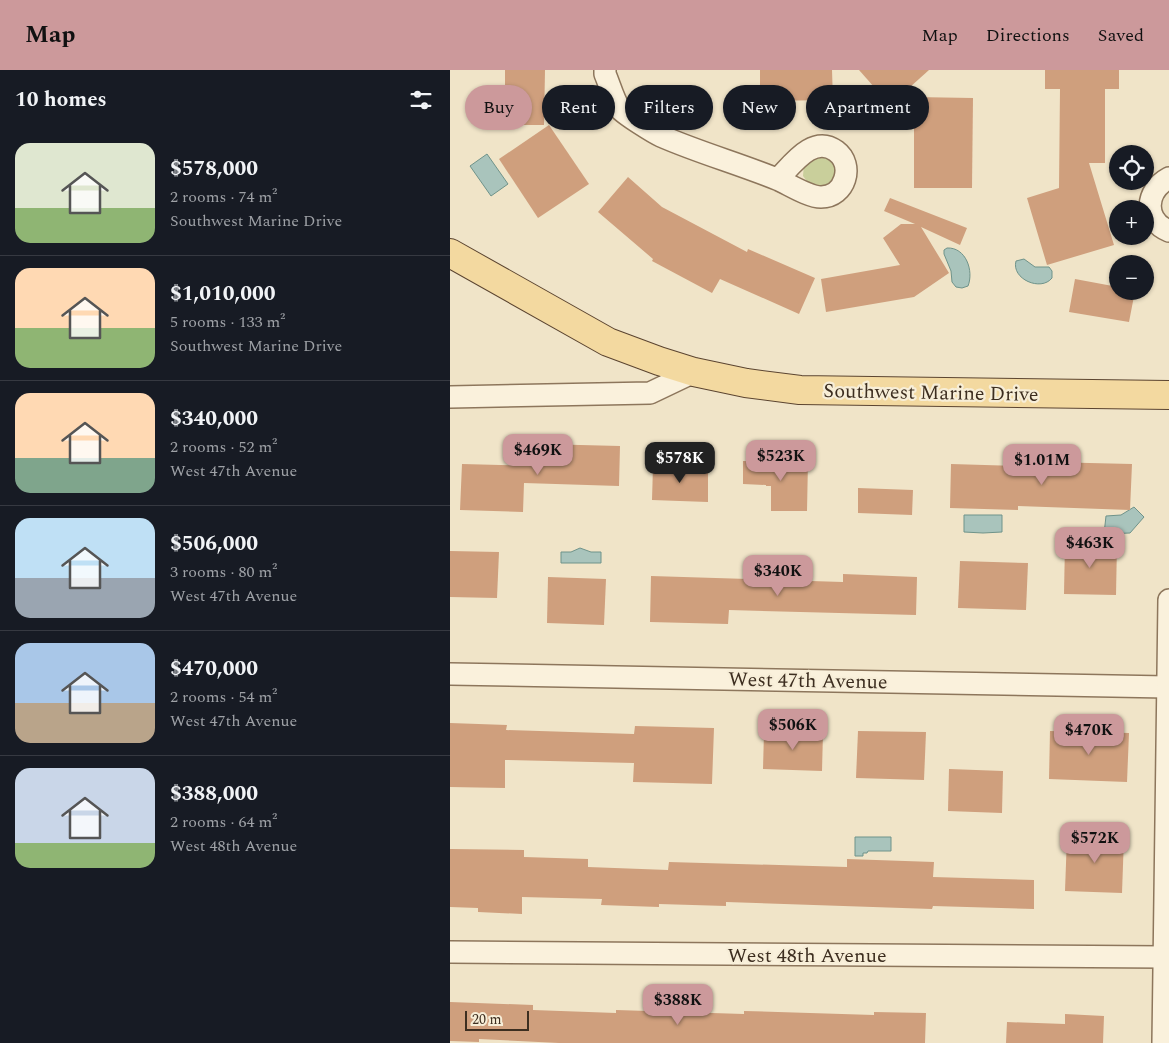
<!DOCTYPE html>
<html lang="en">
<head>
<meta charset="utf-8">
<style>
	body { margin:0; font-family:Spectral,serif; background:#20242c; color:#f1f3f6; height:100vh; display:flex; flex-direction:column; font-size:19px; white-space:nowrap }
	* { box-sizing:border-box; margin:0 }
	p { font-size:16px; color:#9ea1a6 }
	.icon { flex:none; width:28px; height:28px; fill:none; stroke:currentColor; stroke-width:2; stroke-linecap:round; stroke-linejoin:round }
	.map { position:relative; flex:1; overflow:hidden }
	.sheet { display:flex; flex-direction:column; background:#171b24; width:450px }
	.sheet>* { flex:none }
	.hud { position:absolute; left:15px; top:15px; width:475px; height:45px; display:flex; gap:10px }
	.buttons { position:absolute; left:659px; top:75px; display:grid; gap:10px }
	.buttons a { display:grid; place-items:center; width:45px; height:45px; border-radius:50%; background:#171b24; box-shadow:0 1px 4px #0004; font-size:25px }
	.scale { position:absolute; left:15px; bottom:12px; width:64px; box-sizing:border-box; padding-left:5px; border:2px solid #3d2e20; border-top:0; font-size:14px; line-height:18px; white-space:nowrap; color:#3d2e20; -webkit-text-stroke:4px #f7eed8; paint-order:stroke }
	.price { position:absolute; translate:-50% -42px; padding:0 11px; border-radius:10px; background:#cc999b; color:#111; font-size:16px; line-height:32px; filter:drop-shadow(0 1px 2px #0008) }
	.price::after { content:''; position:absolute; left:50%; top:30px; width:15px; height:11px; margin-left:-8px; background:inherit; clip-path:polygon(0 0,100% 0,50% 100%) }
	.price.current { background:#222; color:#fff }
	ul { padding:0; list-style:none }
	li { display:flex; align-items:center; gap:15px; height:125px; padding:0 15px }
	li+li { border-top:1px solid #363941 }
	li span { display:grid; place-items:center; flex:none; width:140px; height:100px; border-radius:15px; color:#555 }
	li>.icon { margin-inline-start:auto }
	span .icon { width:60px; height:60px; fill:#fffc; stroke-width:1 }
	li b { font-size:21px }
	h2 { display:flex; justify-content:space-between; align-items:center; height:60px; padding:0 15px; font-size:21px }
	.tag { padding:0 18px; border-radius:22px; background:#171b24; box-shadow:0 1px 4px #0004; font-size:18px; line-height:45px }
	.tag.current { background:#cc999b; color:#111 }
	header { display:flex; align-items:center; gap:30px; box-sizing:border-box; height:70px; padding:0 25px; background:#cc999b; color:#111 }
	header strong { font-size:24px }
	nav { display:flex; gap:28px; margin-inline-start:auto; font-size:18px }
	main { display:flex; flex:1; min-height:0 }
	.map>svg:first-child { display:block }
	.green { fill:#c9cf9b }
	.water { fill:#a9c4bc; stroke:#6f938a }
	.building { fill:#cf9f7d }
	.lines { fill:none; stroke-linecap:round; stroke-linejoin:round }
	.minor-casing { stroke:#8d765c; stroke-width:24 }
	.major-casing { stroke:#5b4430; stroke-width:30 }
	.minor { stroke:#faf1dc; stroke-width:21 }
	.major { stroke:#f3d9a0; stroke-width:28 }
	.labels { text-anchor:middle; stroke-width:4.5; stroke-linejoin:round; paint-order:stroke }
	.street-label { font-size:20px; fill:#3d2e20; stroke:#f7eed8 }
</style>
</head>
<body>
<header>
<strong>Map</strong>
<nav><a>Map</a><a>Directions</a><a>Saved</a></nav>
</header>
<main>
<section class="sheet">
<h2>10 homes<svg class="icon" aria-label="filters" viewBox="0 0 24 24"><path d="M4 7h16M4 17h16"/><circle cx="9" cy="7" r="2"/><circle cx="15" cy="17" r="2"/></svg></h2>
<ul>
<li><span style="background:linear-gradient(#dfe7d0 65%,#8fb573 0)"><svg class="icon" aria-label="home" viewBox="0 0 24 24"><path d="M3 11l9-7 9 7M6 9v11h12V9"/></svg></span><div><b>$578,000</b><p>2 rooms · 74 m²</p><p>Southwest Marine Drive</p></div></li>
<li><span style="background:linear-gradient(#ffd9b3 60%,#8fb573 0)"><svg class="icon" aria-label="home" viewBox="0 0 24 24"><path d="M3 11l9-7 9 7M6 9v11h12V9"/></svg></span><div><b>$1,010,000</b><p>5 rooms · 133 m²</p><p>Southwest Marine Drive</p></div></li>
<li><span style="background:linear-gradient(#ffd9b3 65%,#7fa58c 0)"><svg class="icon" aria-label="home" viewBox="0 0 24 24"><path d="M3 11l9-7 9 7M6 9v11h12V9"/></svg></span><div><b>$340,000</b><p>2 rooms · 52 m²</p><p>West 47th Avenue</p></div></li>
<li><span style="background:linear-gradient(#bfe0f5 60%,#9aa5b1 0)"><svg class="icon" aria-label="home" viewBox="0 0 24 24"><path d="M3 11l9-7 9 7M6 9v11h12V9"/></svg></span><div><b>$506,000</b><p>3 rooms · 80 m²</p><p>West 47th Avenue</p></div></li>
<li><span style="background:linear-gradient(#a9c7e8 60%,#b9a48a 0)"><svg class="icon" aria-label="home" viewBox="0 0 24 24"><path d="M3 11l9-7 9 7M6 9v11h12V9"/></svg></span><div><b>$470,000</b><p>2 rooms · 54 m²</p><p>West 47th Avenue</p></div></li>
<li><span style="background:linear-gradient(#c9d6e8 75%,#8fb573 0)"><svg class="icon" aria-label="home" viewBox="0 0 24 24"><path d="M3 11l9-7 9 7M6 9v11h12V9"/></svg></span><div><b>$388,000</b><p>2 rooms · 64 m²</p><p>West 48th Avenue</p></div></li>
</ul>
</section>
<div class="map">
<svg width="719" height="973" viewBox="0 0 719 973">
	<rect width="100%" height="100%" fill="#f0e4c8"/>
	<path class="green" d="M 368,84 L 383,90 L 387,105 L 376,118 L 360,115 L 353,106 L 354,94 Z"/>
	<g class="water">
		<path d="M 37,84 L 58,114 L 41,126 L 20,96 Z"/>
		<path d="M 497,178 C 516,177 524,201 518,216 L 512,218 L 506,217 L 502,212 L 501,201 L 494,184 L 494,180 Z"/>
		<path d="M 574,189 L 585,197 L 599,197 L 602,201 L 602,208 C 591,222 561,209 566,191 Z"/>
		<path d="M 684,437 L 694,447 L 680,463 L 654,464 L 656,446 L 671,445 Z"/>
		<path d="M 514,445 L 552,445 L 552,462 L 533,463 L 514,462 Z"/>
		<path d="M 130,478 L 141,482 L 151,482 L 151,493 L 111,493 L 111,482 L 121,482 Z"/>
		<path d="M 405,767 L 441,767 L 441,781 L 418,781 L 417,783 L 413,783 L 413,786 L 405,786 Z"/>
	</g>
	<g class="building">
		<path d="M 55,0 L 95,0 L 94,55 L 55,55 Z"/>
		<path d="M 310,0 L 382,0 L 383,30 L 310,31 Z"/>
		<path d="M 409,0 L 479,0 L 440,35 Z"/>
		<path d="M 595,0 L 669,0 L 669,19 L 655,19 L 655,93 L 639,93 L 664,175 L 597,195 L 577,128 L 609,118 L 610,19 L 595,19 Z"/>
		<path d="M 464,27 L 523,28 L 522,118 L 464,118 Z"/>
		<path d="M 99,55 L 139,114 L 88,148 L 49,89 Z"/>
		<path d="M 178,107 L 212,137 L 297,182 L 298,179 L 365,208 L 349,244 L 270,209 L 262,223 L 202,191 L 203,189 L 148,142 Z"/>
		<path d="M 440,128 L 517,158 L 510,175 L 471,157 L 499,203 L 464,227 L 376,242 L 371,209 L 450,195 L 433,168 L 451,154 L 465,154 L 434,141 Z"/>
		<path d="M 625,209 L 668,217 L 668,221 L 685,221 L 679,252 L 619,242 Z"/>
		<path d="M 91,374 L 170,376 L 169,416 L 74,413 L 73,442 L 10,440 L 12,394 L 90,396 Z"/>
		<path d="M 293,391 L 358,391 L 357,441 L 321,441 L 321,416 L 316,416 L 316,415 L 293,414 Z"/>
		<path d="M 597,392 L 682,394 L 680,440 L 568,436 L 568,440 L 500,438 L 501,394 L 597,397 Z"/>
		<path d="M 203,396 L 258,397 L 258,432 L 202,430 Z"/>
		<path d="M 408,418 L 463,420 L 462,445 L 408,443 Z"/>
		<path d="M 615,472 L 667,474 L 666,525 L 614,524 Z"/>
		<path d="M 0,481 L 49,482 L 47,528 L 0,527 Z"/>
		<path d="M 510,491 L 578,493 L 576,540 L 508,538 Z"/>
		<path d="M 393,504 L 467,507 L 466,545 L 279,540 L 278,554 L 200,552 L 201,506 L 393,512 Z"/>
		<path d="M 98,507 L 156,509 L 154,555 L 97,553 Z"/>
		<path d="M 0,653 L 57,655 L 56,660 L 184,664 L 185,656 L 264,658 L 262,714 L 183,712 L 184,693 L 55,690 L 55,718 L 0,717 Z"/>
		<path d="M 408,661 L 476,662 L 474,710 L 406,708 Z"/>
		<path d="M 600,661 L 679,663 L 677,712 L 599,709 Z"/>
		<path d="M 314,662 L 373,663 L 372,701 L 313,699 Z"/>
		<path d="M 499,699 L 553,701 L 552,743 L 498,741 Z"/>
		<path d="M 617,766 L 674,767 L 672,823 L 615,821 Z"/>
		<path d="M 0,779 L 74,780 L 74,787 L 138,789 L 138,797 L 218,800 L 219,792 L 397,797 L 397,789 L 484,792 L 483,807 L 584,810 L 584,839 L 483,836 L 482,839 L 276,832 L 276,836 L 209,834 L 209,837 L 151,835 L 152,829 L 72,827 L 72,844 L 28,842 L 28,838 L 0,837 Z"/>
		<path d="M 0,932 L 83,935 L 83,940 L 166,943 L 166,940 L 294,944 L 294,941 L 424,945 L 424,942 L 476,943 L 475,973 L 109,973 L 29,969 L 29,972 L 0,971 Z"/>
		<path d="M 615,944 L 654,946 L 653,973 L 556,973 L 557,952 L 615,954 Z"/>
	</g>
	<g class="lines">
		<g class="minor-casing">
			<g id="minor">
				<path d="M 155,0 L 155,4 C 159,13 164,31 170,39 C 174,44 204,63 211,66 C 250,83 290,94 329,110 C 340,115 359,127 371,127 C 395,127 405,95 386,81 C 363,64 342,95 328,109"/>
				<path d="M 719,108 C 695,121 693,150 719,161"/>
				<path d="M 0,327 L 200,323 L 244,302"/>
				<path d="M 0,604 L 717,617"/>
				<path d="M 0,882 L 714,887"/>
				<path d="M 713,973 L 719,530"/>
			</g>
		</g>
		<g class="major-casing">
			<path id="major" d="M 0,183 L 158,272 L 209,291 L 244,302 L 296,313 L 350,320 L 719,325"/>
		</g>
		<use href="#minor" class="minor"/>
		<use href="#major" class="major"/>
	</g>
	<g class="labels">
		<g class="street-label">
			<text transform="translate(481 322) rotate(1)" y="7">Southwest Marine Drive</text>
			<text transform="translate(358 610) rotate(1)" y="7">West 47th Avenue</text>
			<text x="357" y="892">West 48th Avenue</text>
		</g>
	</g>
</svg>
<div class="buttons">
<a><svg class="icon" aria-label="locate" viewBox="0 0 24 24"><circle cx="12" cy="12" r="6"/><path d="M12 2v4M12 18v4M2 12h4M18 12h4"/></svg></a>
<a>+</a>
<a>−</a>
</div>
<div class="scale">20 m</div>
<b class="price" style="left:88px;top:406px">$469K</b>
<b class="price" style="left:331px;top:412px">$523K</b>
<b class="price current" style="left:230px;top:414px">$578K</b>
<b class="price" style="left:592px;top:416px">$1.01M</b>
<b class="price" style="left:640px;top:499px">$463K</b>
<b class="price" style="left:328px;top:527px">$340K</b>
<b class="price" style="left:343px;top:681px">$506K</b>
<b class="price" style="left:639px;top:686px">$470K</b>
<b class="price" style="left:645px;top:794px">$572K</b>
<b class="price" style="left:228px;top:956px">$388K</b>
<div class="hud">
<a class="tag current">Buy</a>
<a class="tag">Rent</a>
<a class="tag">Filters</a>
<a class="tag">New</a>
<a class="tag">Apartment</a>
</div>
</div>
</main>
</body>
</html>
